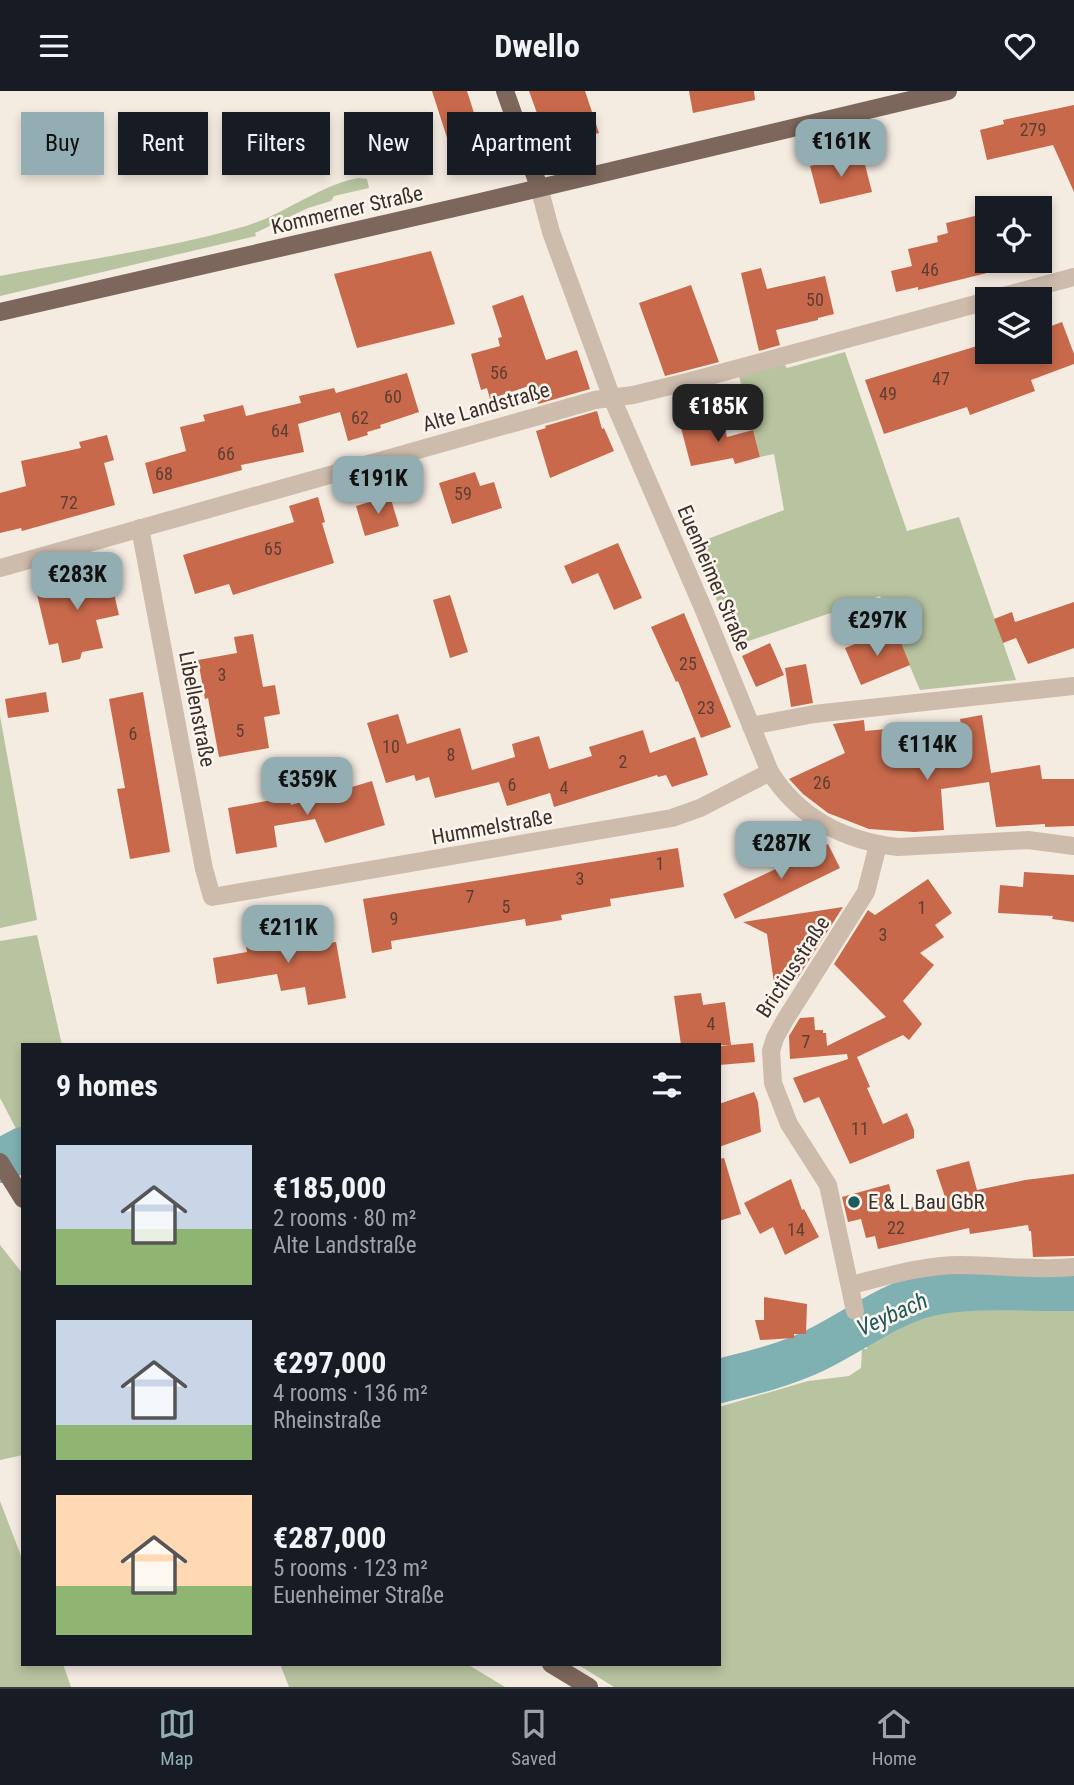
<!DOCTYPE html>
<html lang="en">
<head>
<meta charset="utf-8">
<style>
	body { margin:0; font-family:"Roboto Condensed",sans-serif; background:#20242c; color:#f1f3f6; height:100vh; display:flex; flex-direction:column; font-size:26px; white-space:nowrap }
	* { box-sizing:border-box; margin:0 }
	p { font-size:23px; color:#9ea1a6 }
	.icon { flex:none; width:38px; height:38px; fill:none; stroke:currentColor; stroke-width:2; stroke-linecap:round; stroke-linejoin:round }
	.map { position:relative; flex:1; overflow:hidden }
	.panel { position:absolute; left:21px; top:952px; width:700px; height:623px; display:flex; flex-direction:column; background:#171b24; border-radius:0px; box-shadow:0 4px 10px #0003 }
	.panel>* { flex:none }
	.banner { position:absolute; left:21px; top:21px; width:700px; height:63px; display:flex; gap:14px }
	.fabs { position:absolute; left:975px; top:105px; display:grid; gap:14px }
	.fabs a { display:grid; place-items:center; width:77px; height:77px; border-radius:0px; background:#171b24; box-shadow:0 4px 10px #0003; font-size:35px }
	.price { position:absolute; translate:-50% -60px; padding:0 16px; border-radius:14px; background:#92aeb2; color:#111; font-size:23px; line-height:46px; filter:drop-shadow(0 2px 4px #0008) }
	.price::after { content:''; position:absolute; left:50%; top:42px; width:21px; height:16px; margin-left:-10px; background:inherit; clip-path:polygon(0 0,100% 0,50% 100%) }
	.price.selected { background:#222; color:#fff }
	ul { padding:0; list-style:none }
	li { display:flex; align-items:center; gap:21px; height:175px; padding:0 35px }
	li span { display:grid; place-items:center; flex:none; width:196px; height:140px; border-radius:0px; color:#555 }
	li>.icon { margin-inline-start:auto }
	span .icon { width:84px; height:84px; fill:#fffc; stroke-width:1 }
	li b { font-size:30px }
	h2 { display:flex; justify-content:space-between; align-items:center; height:84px; padding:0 35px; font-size:30px }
	.pill { padding:0 24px; border-radius:0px; background:#171b24; box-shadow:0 4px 10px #0003; font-size:24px; line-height:63px }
	.pill.selected { background:#92aeb2; color:#111 }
	header { display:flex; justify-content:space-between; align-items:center; height:91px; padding:0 35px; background:#171b24; font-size:32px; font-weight:700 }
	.tabs { display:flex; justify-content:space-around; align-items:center; height:98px; border-top:2px solid #363941; background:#171b24; font-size:19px; color:#9ea1a6 }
	.tabs a { display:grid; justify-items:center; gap:4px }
	.tabs .selected { color:#92aeb2 }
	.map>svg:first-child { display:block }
	.green { fill:#b8c4a0 }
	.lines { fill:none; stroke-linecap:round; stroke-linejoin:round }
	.river { stroke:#7fb0b2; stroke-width:44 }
	.building { fill:#c8694b }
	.minor { stroke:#cdbbac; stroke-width:18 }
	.major { stroke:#7d675c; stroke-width:18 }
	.poi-dot { fill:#1f5a5e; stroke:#fbf5ee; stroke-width:2.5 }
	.labels { text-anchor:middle; stroke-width:5; stroke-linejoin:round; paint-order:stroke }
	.number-label { font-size:18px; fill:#5e3e33 }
	.street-label { font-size:21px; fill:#3b302b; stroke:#fbf5ee }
	.poi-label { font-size:21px; fill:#3b302b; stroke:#fbf5ee; text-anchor:start }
	.water-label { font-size:23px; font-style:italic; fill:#1f5a5e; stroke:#fbf5ee }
</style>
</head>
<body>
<header><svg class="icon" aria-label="menu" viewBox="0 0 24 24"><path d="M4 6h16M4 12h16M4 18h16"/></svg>Dwello<svg class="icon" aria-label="heart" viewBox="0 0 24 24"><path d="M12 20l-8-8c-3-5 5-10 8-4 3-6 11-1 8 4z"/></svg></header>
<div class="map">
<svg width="1074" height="1596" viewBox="0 0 1074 1596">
	<rect width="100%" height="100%" fill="#f4ebe1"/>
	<g class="green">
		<path d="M 359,87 L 367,88 L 369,97 L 334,105 L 331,110 L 308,117 L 255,142 L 256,145 L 0,205 L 0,185 C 82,169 166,158 246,135 C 283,124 324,92 359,87 Z"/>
		<path d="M 845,261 L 907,440 L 959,426 L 1016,589 L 920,599 L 880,505 L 737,554 L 692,454 L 784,419 L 774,363 L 760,366 L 739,285 L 784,273 L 787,277 Z"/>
		<path d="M 0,625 L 37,829 L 0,837 Z"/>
		<path d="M 37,844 L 62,954 L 23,954 L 23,1051 L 0,1007 L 0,850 Z"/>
		<path d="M 0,1154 L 23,1183 L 23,1364 L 0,1369 Z"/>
		<path d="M 961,1182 L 1074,1184 L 1074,1596 L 614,1596 L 577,1573 L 719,1573 L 719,1316 L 808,1290 L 849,1285 L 861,1277 L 862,1258 L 867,1258 L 867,1248 L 862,1248 L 862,1245 L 864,1244 L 862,1213 L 864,1209 L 919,1187 Z"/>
		<path d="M 846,1229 L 845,1236 C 802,1260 766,1272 719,1284 L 719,1273 L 804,1252 Z"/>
		<path d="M 845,1251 L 850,1254 L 844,1266 L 836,1271 L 719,1306 L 719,1294 L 771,1280 Z"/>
		<path d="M 0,1410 L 23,1470 L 23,1573 L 63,1573 L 71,1596 L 0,1596 Z"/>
		<path d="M 280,1573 L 467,1573 L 505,1596 L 289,1596 Z"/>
	</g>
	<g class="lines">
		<g class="river">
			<path d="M 0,1070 L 23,1058"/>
			<path d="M 719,1290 C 752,1282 785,1274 816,1259 C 853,1241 890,1212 930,1203 C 972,1193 1030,1199 1074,1198"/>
		</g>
	</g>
	<g class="building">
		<path d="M 432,0 L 467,0 L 482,47 L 492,45 L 497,67 L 457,76 L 452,55 L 450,56 Z"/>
		<path d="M 529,0 L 585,0 L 599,42 L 549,55 L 542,28 L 538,25 Z"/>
		<path d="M 689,0 L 754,0 L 755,9 L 693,22 Z"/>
		<path d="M 1074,14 L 1074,101 L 1053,54 L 987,69 L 980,39 L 1004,33 L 1003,29 Z"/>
		<path d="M 862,62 L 872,101 L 820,113 L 810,75 Z"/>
		<path d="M 987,122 L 987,182 L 918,199 L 918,196 L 896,201 L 891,180 L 912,175 L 908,158 L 938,151 L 937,145 L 948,142 L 946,132 Z"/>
		<path d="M 431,160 L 455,233 L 357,257 L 334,183 Z"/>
		<path d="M 761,177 L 767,198 L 825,185 L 834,223 L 818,227 L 818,229 L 776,239 L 780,254 L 759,260 L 741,182 Z"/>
		<path d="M 691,194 L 719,271 L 665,285 L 639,212 Z"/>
		<path d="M 523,204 L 546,269 L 577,259 L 590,298 L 538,313 L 532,294 L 490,308 L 487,297 L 481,299 L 471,263 L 500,255 L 498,247 L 502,246 L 492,215 Z"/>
		<path d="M 1062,231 L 1074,263 L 1074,273 L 1031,289 L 1035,300 L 970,324 L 967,316 L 884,343 L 865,289 L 987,252 L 987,261 L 1040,261 L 1040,239 Z"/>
		<path d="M 407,282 L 419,321 L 380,334 L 381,337 L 367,341 L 368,344 L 348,350 L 340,321 L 298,333 L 304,361 L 241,374 L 242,379 L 153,403 L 145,372 L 186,360 L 180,336 L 205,330 L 203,324 L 243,314 L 246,325 L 301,312 L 299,305 L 334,297 L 336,302 Z"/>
		<path d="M 597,320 L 602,338 L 604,337 L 614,360 L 550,387 L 536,340 L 546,337 L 545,335 Z"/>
		<path d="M 722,326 L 727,346 L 753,339 L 760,366 L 735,373 L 733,367 L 691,375 L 681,337 Z"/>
		<path d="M 107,344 L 114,369 L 104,372 L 115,414 L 22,440 L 21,437 L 0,442 L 0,402 L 26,395 L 21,370 L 81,357 L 79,351 Z"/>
		<path d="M 475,381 L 480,395 L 494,391 L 502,417 L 452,433 L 439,392 Z"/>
		<path d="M 390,405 L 399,435 L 365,445 L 356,415 Z"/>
		<path d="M 318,406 L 325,431 L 322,432 L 334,472 L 233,504 L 229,493 L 195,503 L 183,464 L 294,431 L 289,415 Z"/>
		<path d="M 618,452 L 642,507 L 614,519 L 598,482 L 572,493 L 564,475 Z"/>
		<path d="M 108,477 L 119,524 L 96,529 L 103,557 L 82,561 L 80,568 L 62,572 L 58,552 L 49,554 L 35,495 Z"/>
		<path d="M 450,504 L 468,561 L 450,567 L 433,509 Z"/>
		<path d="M 1074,511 L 1074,557 L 1028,573 L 1016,547 L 1003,552 L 994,528 L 1012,521 L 1015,531 Z"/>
		<path d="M 684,522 L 731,636 L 701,647 L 678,590 L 676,591 L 651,536 Z"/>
		<path d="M 884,541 L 888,552 L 899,547 L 910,574 L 861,594 L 845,557 Z"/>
		<path d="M 253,543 L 263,596 L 275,594 L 280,623 L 264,626 L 269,657 L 219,666 L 208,607 L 205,608 L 198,569 L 237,562 L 234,546 Z"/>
		<path d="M 770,552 L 784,584 L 756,596 L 742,565 Z"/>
		<path d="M 806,573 L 813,612 L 791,616 L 785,577 Z"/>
		<path d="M 46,601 L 49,621 L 8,627 L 5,608 Z"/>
		<path d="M 143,601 L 170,761 L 130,768 L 117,698 L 125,697 L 109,608 Z"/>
		<path d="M 398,623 L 407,653 L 460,637 L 472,679 L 515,666 L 512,653 L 539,645 L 549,678 L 592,665 L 589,656 L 643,639 L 650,662 L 695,646 L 708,684 L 672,696 L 666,684 L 658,686 L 657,684 L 554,716 L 550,702 L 507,715 L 499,691 L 435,707 L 429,686 L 416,690 L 414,684 L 386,692 L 367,632 Z"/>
		<path d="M 982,624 L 991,682 L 1040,674 L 1042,688 L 1074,688 L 1074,735 L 1045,736 L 1045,733 L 996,736 L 989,691 L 941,698 L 944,739 L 914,741 L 869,738 L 828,722 L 803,703 L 789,688 L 845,662 L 833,633 L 864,629 L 865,640 L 897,637 L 901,660 L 964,652 L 960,628 Z"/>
		<path d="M 372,690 L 385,734 L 325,752 L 315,728 L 274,735 L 277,756 L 236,763 L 228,717 L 289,706 L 291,714 Z"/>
		<path d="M 828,753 L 840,777 L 735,828 L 723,803 Z"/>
		<path d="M 678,757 L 684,796 L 610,808 L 611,815 L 561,824 L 562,829 L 526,835 L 525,828 L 391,850 L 392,858 L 372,862 L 363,808 Z"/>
		<path d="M 1024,781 L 1074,784 L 1074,831 L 1052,828 L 1053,825 L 998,822 L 1000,794 L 1023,796 Z"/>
		<path d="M 928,788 L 952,822 L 935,834 L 944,846 L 920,862 L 934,874 L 903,910 L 922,933 L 909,949 L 903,944 L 857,966 L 870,996 L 867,997 L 883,1033 L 907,1022 L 914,1039 L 914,1047 L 850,1073 L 819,1006 L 804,1012 L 793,987 L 848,968 L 847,963 L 790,968 L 789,945 L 800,927 L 814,926 L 815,939 L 823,939 L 823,942 L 826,942 L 827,955 L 886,926 L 834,873 L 868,819 L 875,824 Z"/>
		<path d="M 843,816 L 797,888 L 774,892 L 767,843 L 743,831 Z"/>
		<path d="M 306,837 L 309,855 L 336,851 L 346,907 L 308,914 L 305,896 L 281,900 L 277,883 L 217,893 L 213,867 L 247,861 L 245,848 Z"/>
		<path d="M 701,902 L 703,914 L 725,911 L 731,954 L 681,954 L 674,905 Z"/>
		<path d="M 753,952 L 755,971 L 719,974 L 719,955 Z"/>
		<path d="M 754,1001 L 758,1011 L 761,1041 L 719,1056 L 719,1013 Z"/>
		<path d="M 724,1067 L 741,1123 L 719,1130 L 719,1068 Z"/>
		<path d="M 969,1070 L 977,1099 L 1025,1089 L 1074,1083 L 1074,1165 L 1033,1166 L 1031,1140 L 1029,1140 L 1028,1134 L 970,1143 L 969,1137 L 878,1158 L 875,1145 L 866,1147 L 861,1128 L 848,1131 L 842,1106 L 889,1093 L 896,1120 L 946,1109 L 936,1079 Z"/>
		<path d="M 791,1088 L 802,1119 L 804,1118 L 819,1146 L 785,1164 L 773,1136 L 760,1143 L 744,1112 Z"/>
		<path d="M 764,1206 L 807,1213 L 806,1243 L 794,1243 L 794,1247 L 760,1249 L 755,1229 L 764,1229 Z"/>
	</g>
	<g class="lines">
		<g class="minor">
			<path d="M 539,96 L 551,141 L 612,307 L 703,517 L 770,681 C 799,727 845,750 898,756 L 1028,749 L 1074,755"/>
			<path d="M 992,208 L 1074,186"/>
			<path d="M 140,437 L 204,778 L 212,806 L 672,727 L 700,717 L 770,681"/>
			<path d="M 0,477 L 595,309 L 633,304 L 691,290 L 987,210"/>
			<path d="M 751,635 L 814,623 L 1074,595"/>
			<path d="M 851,1194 C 887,1185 923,1174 961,1174 C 999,1174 1036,1180 1074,1176"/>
			<path d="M 855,1220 L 828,1094 L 789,1033 L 773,992 L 771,960 L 775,947 L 785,929 L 866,801 L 878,754"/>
		</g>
		<g class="major">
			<path d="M 505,0 L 539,96"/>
			<path d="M 0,221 L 476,112 L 948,0"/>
			<path d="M 0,1071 L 23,1108"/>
			<path d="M 551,1573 L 589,1596"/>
		</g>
	</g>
	<circle class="poi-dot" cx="854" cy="1111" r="7"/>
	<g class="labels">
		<g class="number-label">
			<text x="1033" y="45">279</text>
			<text x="930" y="185">46</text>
			<text x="815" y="215">50</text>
			<text x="499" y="288">56</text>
			<text x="941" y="294">47</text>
			<text x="888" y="309">49</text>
			<text x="393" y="312">60</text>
			<text x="360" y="333">62</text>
			<text x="280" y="346">64</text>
			<text x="226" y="369">66</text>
			<text x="164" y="389">68</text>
			<text x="463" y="409">59</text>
			<text x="69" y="418">72</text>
			<text x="273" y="464">65</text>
			<text x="688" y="579">25</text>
			<text x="222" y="590">3</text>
			<text x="706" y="623">23</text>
			<text x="240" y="646">5</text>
			<text x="133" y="649">6</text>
			<text x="391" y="662">10</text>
			<text x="451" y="670">8</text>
			<text x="623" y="677">2</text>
			<text x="822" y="698">26</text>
			<text x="512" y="700">6</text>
			<text x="564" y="703">4</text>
			<text x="660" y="779">1</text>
			<text x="580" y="794">3</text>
			<text x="470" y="812">7</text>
			<text x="506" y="822">5</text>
			<text x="922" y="823">1</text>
			<text x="394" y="834">9</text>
			<text x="883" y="850">3</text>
			<text x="711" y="939">4</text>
			<text x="806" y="957">7</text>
			<text x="860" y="1044">11</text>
			<text x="896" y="1143">22</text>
			<text x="796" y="1145">14</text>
		</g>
		<g class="street-label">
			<text transform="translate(347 119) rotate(-13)" y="7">Kommerner Straße</text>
			<text transform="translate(486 316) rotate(-16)" y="7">Alte Landstraße</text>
			<text transform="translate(714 487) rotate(67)" y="7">Euenheimer Straße</text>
			<text transform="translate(197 618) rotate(79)" y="7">Libellenstraße</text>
			<text transform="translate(492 736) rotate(-10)" y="7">Hummelstraße</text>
			<text transform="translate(793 876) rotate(-57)" y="7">Brictiusstraße</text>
		</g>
		<g class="poi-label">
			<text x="868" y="1118">E &amp; L Bau GbR</text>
		</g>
		<g class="water-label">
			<text transform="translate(892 1223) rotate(-24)" y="8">Veybach</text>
		</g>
	</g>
</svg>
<div class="fabs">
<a><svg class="icon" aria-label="locate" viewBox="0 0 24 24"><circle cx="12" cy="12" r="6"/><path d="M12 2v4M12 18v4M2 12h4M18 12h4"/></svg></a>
<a><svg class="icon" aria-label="layers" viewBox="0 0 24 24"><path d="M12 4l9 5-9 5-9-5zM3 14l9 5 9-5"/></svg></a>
</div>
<b class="price" style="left:841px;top:88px">€161K</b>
<b class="price selected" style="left:718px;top:353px">€185K</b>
<b class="price" style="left:378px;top:425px">€191K</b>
<b class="price" style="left:77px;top:521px">€283K</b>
<b class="price" style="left:877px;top:567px">€297K</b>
<b class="price" style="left:927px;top:691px">€114K</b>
<b class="price" style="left:307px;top:726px">€359K</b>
<b class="price" style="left:781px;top:790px">€287K</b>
<b class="price" style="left:288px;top:874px">€211K</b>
<div class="banner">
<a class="pill selected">Buy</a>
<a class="pill">Rent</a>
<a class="pill">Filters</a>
<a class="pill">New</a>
<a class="pill">Apartment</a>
</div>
<section class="panel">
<h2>9 homes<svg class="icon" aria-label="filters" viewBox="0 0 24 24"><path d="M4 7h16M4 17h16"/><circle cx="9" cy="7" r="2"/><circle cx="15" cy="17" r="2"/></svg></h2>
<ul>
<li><span style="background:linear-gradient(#c9d6e8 60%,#8fb573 0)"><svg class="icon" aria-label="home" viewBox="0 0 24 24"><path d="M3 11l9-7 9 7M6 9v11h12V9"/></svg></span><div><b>€185,000</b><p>2 rooms · 80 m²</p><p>Alte Landstraße</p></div></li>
<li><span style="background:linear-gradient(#c9d6e8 75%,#8fb573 0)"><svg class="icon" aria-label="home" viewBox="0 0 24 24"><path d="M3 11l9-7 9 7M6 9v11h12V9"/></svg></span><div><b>€297,000</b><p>4 rooms · 136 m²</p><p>Rheinstraße</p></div></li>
<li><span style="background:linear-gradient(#ffd9b3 65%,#8fb573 0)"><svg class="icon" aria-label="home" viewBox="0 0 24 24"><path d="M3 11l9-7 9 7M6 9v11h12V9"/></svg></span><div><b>€287,000</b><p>5 rooms · 123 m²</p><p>Euenheimer Straße</p></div></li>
</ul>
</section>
</div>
<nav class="tabs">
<a class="selected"><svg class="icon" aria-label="map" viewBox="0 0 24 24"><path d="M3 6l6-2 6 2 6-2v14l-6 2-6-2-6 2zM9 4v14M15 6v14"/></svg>Map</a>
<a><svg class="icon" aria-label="saved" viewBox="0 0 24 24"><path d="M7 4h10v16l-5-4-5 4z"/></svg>Saved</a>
<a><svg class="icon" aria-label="home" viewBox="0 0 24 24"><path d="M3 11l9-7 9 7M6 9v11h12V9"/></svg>Home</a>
</nav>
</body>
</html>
